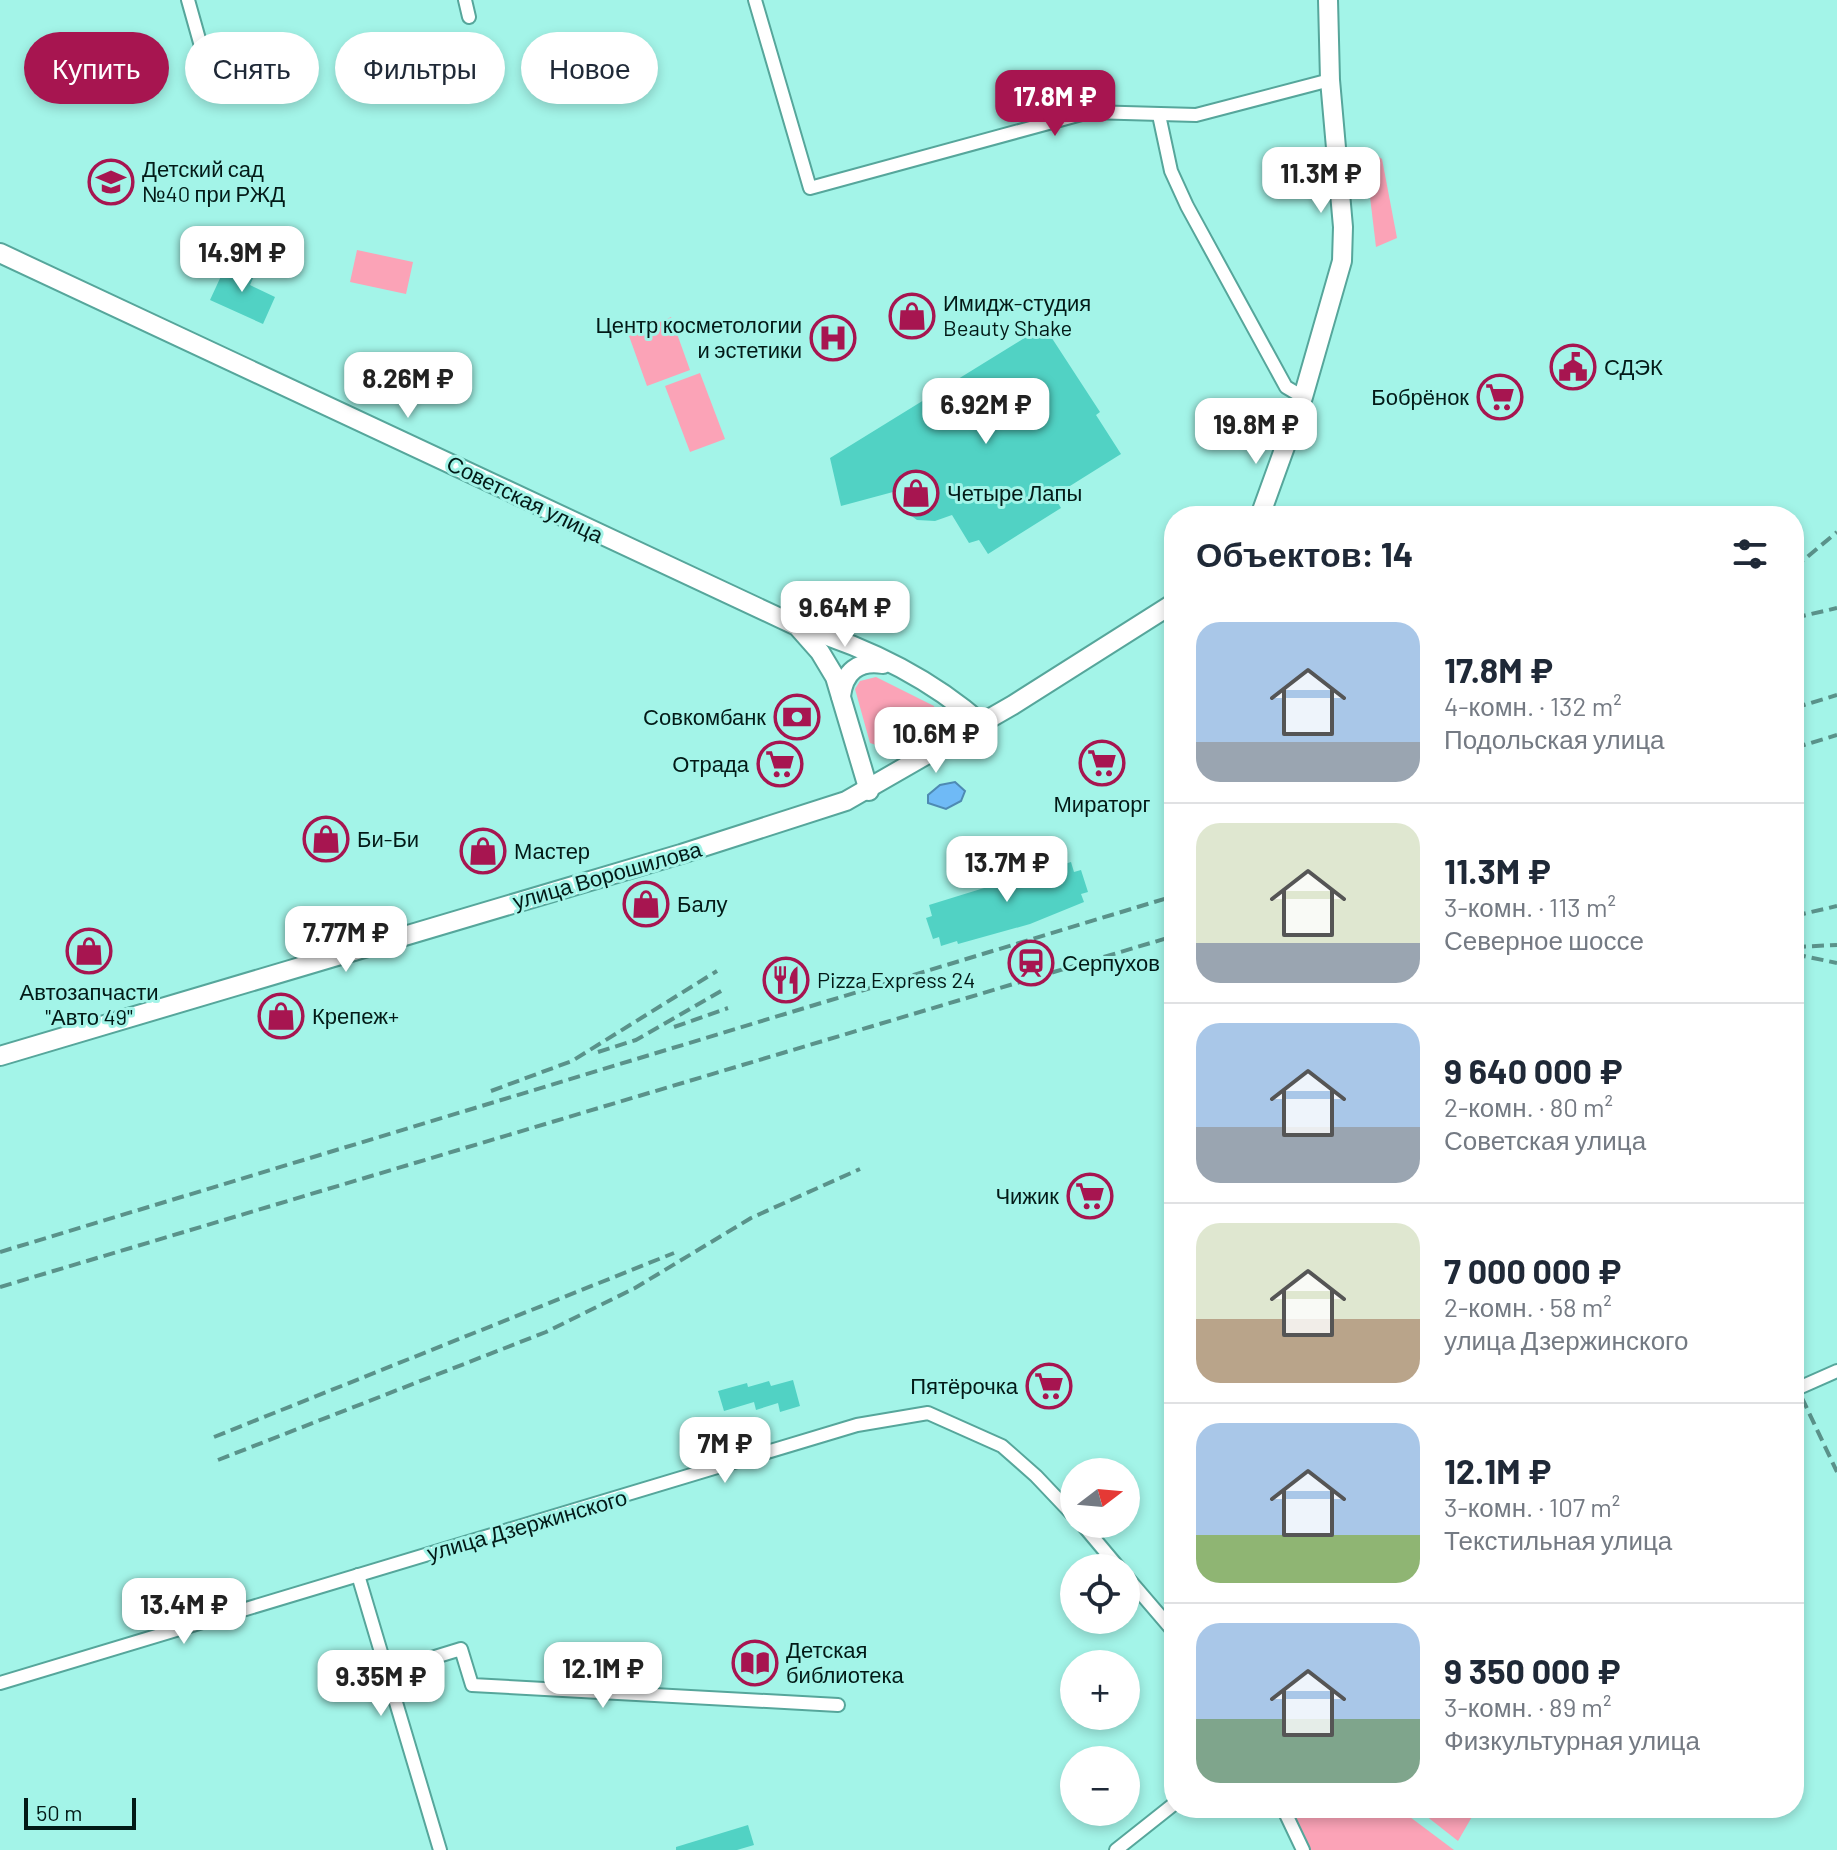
<!DOCTYPE html>
<html lang="ru">
<head>
<meta charset="utf-8">
<style>
	body { margin:0; font-family:Barlow,sans-serif; background:#f6f6f7; color:#1f2937; height:100vh; display:flex; flex-direction:column; font-size:30px; white-space:nowrap }
	* { box-sizing:border-box; margin:0 }
	p { font-size:26px; color:#747a83 }
	.icon { flex:none; width:44px; height:44px; fill:none; stroke:currentColor; stroke-width:2; stroke-linecap:round; stroke-linejoin:round }
	.map { position:relative; flex:1; overflow:hidden }
	.sheet { position:absolute; left:1164px; top:506px; width:640px; height:1312px; display:flex; flex-direction:column; background:#fff; border-radius:32px; box-shadow:0 4px 12px #0003 }
	.sheet>* { flex:none }
	.hud { position:absolute; left:24px; top:32px; width:760px; height:72px; display:flex; gap:16px }
	.needle { width:52px; rotate:74deg }
	.tools { position:absolute; left:1060px; top:1458px; display:grid; gap:16px }
	.tools a { display:grid; place-items:center; width:80px; height:80px; border-radius:50%; background:#fff; box-shadow:0 4px 12px #0003; font-size:40px }
	.scale { position:absolute; left:24px; bottom:20px; width:112px; box-sizing:border-box; padding-left:8px; border:4px solid #021a17; border-top:0; font-size:22px; line-height:28px; white-space:nowrap; color:#021a17; -webkit-text-stroke:6px #a3f4e8; paint-order:stroke }
	.price { position:absolute; translate:-50% -68px; padding:0 18px; border-radius:16px; background:#fff; color:#222; font-size:26px; line-height:52px; filter:drop-shadow(0 2px 4px #0008) }
	.price::after { content:''; position:absolute; left:50%; top:48px; width:24px; height:18px; margin-left:-12px; background:inherit; clip-path:polygon(0 0,100% 0,50% 100%) }
	.price.selected { background:#a71550; color:#fff }
	ul { padding:0; list-style:none }
	li { display:flex; align-items:center; gap:24px; height:200px; padding:0 32px }
	li+li { border-top:2px solid #e0e1e3 }
	li span { display:grid; place-items:center; flex:none; width:224px; height:160px; border-radius:24px; color:#555 }
	li>.icon { margin-inline-start:auto }
	span .icon { width:96px; height:96px; fill:#fffc; stroke-width:1 }
	li b { font-size:34px }
	h2 { display:flex; justify-content:space-between; align-items:center; height:96px; padding:0 32px; font-size:34px }
	.pill { padding:0 28px; border-radius:36px; background:#fff; box-shadow:0 4px 12px #0003; font-size:28px; line-height:72px }
	.pill.selected { background:#a71550; color:#fff }
	.map>svg:first-child { display:block }
	.green { fill:#fba3b7 }
	.water { fill:#6fbaf6; stroke:#4e8ab3; stroke-width:2 }
	.building { fill:#51d2c4 }
	.lines { fill:none; stroke-linecap:round; stroke-linejoin:round }
	.street-casing { stroke:#56a69b; stroke-width:16 }
	.secondary-casing { stroke:#56a69b; stroke-width:22 }
	.street { stroke:#fff; stroke-width:12 }
	.secondary { stroke:#fff; stroke-width:18 }
	.rail { stroke:#5a928a; stroke-width:4; stroke-dasharray:12 6; stroke-linecap:butt }
	.labels { text-anchor:middle; stroke-width:6; stroke-linejoin:round; paint-order:stroke }
	.poi-label { font-size:22px; fill:#021a17; stroke:#a3f4e8; text-anchor:start }
	.street-label { font-size:22px; fill:#021a17; stroke:#a3f4e8 }
</style>
</head>
<body>
<div class="map">
<svg width="1837" height="1850" viewBox="0 0 1837 1850">
	<rect width="100%" height="100%" fill="#a3f4e8"/>
	<g class="green">
		<path d="M 1364,147 L 1382,159 L 1397,238 L 1376,247 Z"/>
		<path d="M 357,250 L 413,262 L 406,294 L 350,282 Z"/>
		<path d="M 671,317 L 690,370 L 647,386 L 629,336 Z"/>
		<path d="M 700,373 L 725,439 L 690,452 L 665,386 Z"/>
		<path d="M 876,677 L 934,706 L 937,723 L 888,749 L 870,743 L 855,689 L 860,681 Z"/>
		<path d="M 1286,1808 L 1398,1808 L 1454,1850 L 1306,1850 Z"/>
		<path d="M 1416,1808 L 1477,1808 L 1458,1841 Z"/>
	</g>
	<path class="water" d="M 955,782 L 965,791 L 961,801 L 946,809 L 928,803 L 928,795 L 940,785 Z"/>
	<g class="building">
		<path d="M 228,261 L 255,274 L 250,285 L 275,297 L 263,324 L 210,300 Z"/>
		<path d="M 1044,326 L 1100,412 L 1096,415 L 1121,454 L 1054,496 L 1061,508 L 988,554 L 979,540 L 969,543 L 952,515 L 935,521 L 917,520 L 902,509 L 893,492 L 841,506 L 830,458 Z"/>
		<path d="M 1071,862 L 1074,872 L 1081,870 L 1088,892 L 1081,894 L 1084,902 L 1030,924 L 958,944 L 957,941 L 941,946 L 939,937 L 933,939 L 926,918 L 932,916 L 929,905 L 984,888 L 982,882 L 1013,873 L 1015,879 Z"/>
		<path d="M 793,1380 L 800,1406 L 780,1412 L 778,1403 L 756,1410 L 754,1402 L 724,1411 L 718,1391 L 747,1383 L 748,1387 L 769,1381 L 771,1386 Z"/>
		<path d="M 748,1825 L 754,1845 L 737,1850 L 676,1850 L 676,1847 Z"/>
	</g>
	<g class="lines">
		<g class="street-casing">
			<g id="street">
				<path d="M 188,0 L 206,64"/>
				<path d="M 465,0 L 469,17"/>
				<path d="M 755,0 L 810,188 L 1089,112 L 1196,115 L 1330,80"/>
				<path d="M 1159,115 L 1171,171 L 1187,206 L 1286,387 L 1303,397"/>
				<path d="M 1794,1390 L 1837,1371"/>
				<path d="M 1082,1524 L 1119,1568"/>
				<path d="M 358,1575 L 440,1850"/>
				<path d="M 1126,1576 L 1174,1632"/>
				<path d="M 386,1672 L 461,1649 L 472,1685 L 838,1705"/>
				<path d="M 0,1683 L 857,1425 L 928,1413 L 1002,1446 L 1036,1476 L 1074,1516"/>
				<path d="M 1283,1808 L 1303,1850"/>
				<path d="M 1116,1850 L 1174,1804"/>
			</g>
		</g>
		<g class="secondary-casing">
			<g id="secondary">
				<path d="M 0,253 L 797,626 L 820,652 L 835,677 L 869,791"/>
				<path d="M 1260,516 L 1303,397 L 1342,261 L 1343,227 L 1330,80 L 1328,0"/>
				<path d="M 800,627 C 866,647 930,678 982,724"/>
				<path d="M 841,696 C 844,672 858,660 883,664"/>
				<path d="M 0,1056 L 681,854 L 846,801 L 1013,705 L 1174,603"/>
			</g>
		</g>
		<use href="#street" class="street"/>
		<use href="#secondary" class="secondary"/>
		<g class="rail">
			<path d="M 1794,568 L 1837,532"/>
			<path d="M 1794,618 L 1837,608"/>
			<path d="M 1794,708 L 1837,695"/>
			<path d="M 1794,748 L 1837,735"/>
			<path d="M 1794,916 L 1837,906"/>
			<path d="M 1794,947 L 1837,945"/>
			<path d="M 1794,954 L 1837,963"/>
			<path d="M 674,1027 L 728,1008"/>
			<path d="M 598,1052 L 636,1040 L 723,990"/>
			<path d="M 1168,1075 L 1174,1075"/>
			<path d="M 491,1091 L 572,1061 L 717,971"/>
			<path d="M 0,1252 L 1174,896"/>
			<path d="M 0,1287 L 1174,936"/>
			<path d="M 1794,1381 L 1837,1472"/>
			<path d="M 214,1437 L 674,1253"/>
			<path d="M 218,1460 L 546,1332 L 635,1288 L 751,1218 L 860,1169"/>
		</g>
	</g>
	<defs>
		<g id="school-ring" transform="scale(2.3)"><circle r="9.5" fill="#a3f4e8" stroke="#a71550" stroke-width="1.5"/><path d="M0-5L7-2L0 1L-7-2ZM-4 1L0 2.5L4 1V4Q0 6-4 4Z" fill="#a71550"/></g>
		<g id="shop-ring" transform="scale(2.3)"><circle r="9.5" fill="#a3f4e8" stroke="#a71550" stroke-width="1.5"/><path d="M-5-2.5h2.3a2.7 3.5 0 0 1 5.4 0H5L5.5 6h-11ZM-1.5-2.5h3a1.5 2.3 0 0 0-3 0Z" fill="#a71550"/></g>
		<g id="hospital-ring" transform="scale(2.3)"><circle r="9.5" fill="#a3f4e8" stroke="#a71550" stroke-width="1.5"/><path d="M-5-5h3v3.5h4V-5h3V5h-3V1.5h-4V5h-3Z" fill="#a71550"/></g>
		<g id="civic-ring" transform="scale(2.3)"><circle r="9.5" fill="#a3f4e8" stroke="#a71550" stroke-width="1.5"/><path d="M-.6-6.5H3V-4.5H.6V-3L4-1V1h2V6H-6V1h2V-1L-.6-3ZM-1.2 2.5V6h2.4V2.5Z" fill="#a71550"/></g>
		<g id="supermarket-ring" transform="scale(2.3)"><circle r="9.5" fill="#a3f4e8" stroke="#a71550" stroke-width="1.5"/><path d="M-6-5.5h2.5l.6 2H6L4.5 2H-2.5L-4.4-4H-6ZM-1.5 3.2a1.3 1.3 0 1 0 .1 0ZM3 3.2a1.3 1.3 0 1 0 .1 0Z" fill="#a71550"/></g>
		<g id="bank-ring" transform="scale(2.3)"><circle r="9.5" fill="#a3f4e8" stroke="#a71550" stroke-width="1.5"/><path d="M-6-4H6V4H-6ZM0-2.3a2.3 2.3 0 1 0 0 4.6a2.3 2.3 0 1 0 0-4.6Z" fill="#a71550"/></g>
		<g id="station-ring" transform="scale(2.3)"><circle r="9.5" fill="#a3f4e8" stroke="#a71550" stroke-width="1.5"/><path d="M-3-6H3Q5-6 5-4V2Q5 4 3 4L4.5 6H3L1.5 4h-3L-3 6H-4.5L-3 4Q-5 4-5 2V-4Q-5-6-3-6ZM-3.5-4v3h7v-3ZM-3.5 1v1.5H-2V1ZM2 1v1.5H3.5V1Z" fill="#a71550"/></g>
		<g id="restaurant-ring" transform="scale(2.3)"><circle r="9.5" fill="#a3f4e8" stroke="#a71550" stroke-width="1.5"/><path d="M-5-6h1v4h1v-4h1v4h1v-4h1v5L-1.5 .5V6h-2V.5L-5-1ZM5-6V6H3V1.5H1.5Q1.5-4 5-6Z" fill="#a71550"/></g>
		<g id="library-ring" transform="scale(2.3)"><circle r="9.5" fill="#a3f4e8" stroke="#a71550" stroke-width="1.5"/><path d="M-6-4Q-3-5.5-.7-3.5V5Q-3 3-6 4ZM6-4Q3-5.5 .7-3.5V5Q3 3 6 4Z" fill="#a71550"/></g>
	</defs>
	<g fill-rule="evenodd">
		<use href="#school-ring" x="111" y="182"/>
		<use href="#shop-ring" x="912" y="316"/>
		<use href="#hospital-ring" x="833" y="338"/>
		<use href="#civic-ring" x="1573" y="367"/>
		<use href="#supermarket-ring" x="1500" y="397"/>
		<use href="#shop-ring" x="916" y="493"/>
		<use href="#bank-ring" x="797" y="717"/>
		<use href="#supermarket-ring" x="1102" y="763"/>
		<use href="#supermarket-ring" x="780" y="764"/>
		<use href="#shop-ring" x="326" y="839"/>
		<use href="#shop-ring" x="483" y="851"/>
		<use href="#shop-ring" x="646" y="904"/>
		<use href="#shop-ring" x="89" y="951"/>
		<use href="#station-ring" x="1031" y="963"/>
		<use href="#restaurant-ring" x="786" y="980"/>
		<use href="#shop-ring" x="281" y="1016"/>
		<use href="#supermarket-ring" x="1090" y="1196"/>
		<use href="#supermarket-ring" x="1049" y="1386"/>
		<use href="#library-ring" x="755" y="1663"/>
	</g>
	<g class="labels">
		<g class="poi-label">
			<text x="142" y="177">Детский сад<tspan x="142" dy="25">№40 при РЖД</tspan></text>
			<text x="943" y="311">Имидж-студия<tspan x="943" dy="25">Beauty Shake</tspan></text>
			<text x="802" y="333" text-anchor="end">Центр косметологии<tspan x="802" dy="25">и эстетики</tspan></text>
			<text x="1604" y="375">СДЭК</text>
			<text x="1469" y="405" text-anchor="end">Бобрёнок</text>
			<text x="947" y="501">Четыре Лапы</text>
			<text x="766" y="725" text-anchor="end">Совкомбанк</text>
			<text x="749" y="772" text-anchor="end">Отрада</text>
			<text x="1102" y="812" text-anchor="middle">Мираторг</text>
			<text x="357" y="847">Би-Би</text>
			<text x="514" y="859">Мастер</text>
			<text x="677" y="912">Балу</text>
			<text x="1062" y="971">Серпухов</text>
			<text x="817" y="988">Pizza Express 24</text>
			<text x="89" y="1000" text-anchor="middle">Автозапчасти<tspan x="89" dy="25">"Авто 49"</tspan></text>
			<text x="312" y="1024">Крепеж+</text>
			<text x="1059" y="1204" text-anchor="end">Чижик</text>
			<text x="1018" y="1394" text-anchor="end">Пятёрочка</text>
			<text x="786" y="1658">Детская<tspan x="786" dy="25">библиотека</tspan></text>
		</g>
		<g class="street-label">
			<text transform="translate(525 499) rotate(26)" y="8">Советская улица</text>
			<text transform="translate(607 875) rotate(-16)" y="8">улица Ворошилова</text>
			<text transform="translate(527 1525) rotate(-16)" y="8">улица Дзержинского</text>
		</g>
	</g>
</svg>
<div class="tools">
<a><svg class="needle" viewBox="-14 -14 28 28"><path d="M0-13l5 13h-10z" fill="#e53935"/><path d="M0 13l5-13h-10z" fill="#747a83"/></svg></a>
<a><svg class="icon" aria-label="locate" viewBox="0 0 24 24"><circle cx="12" cy="12" r="6"/><path d="M12 2v4M12 18v4M2 12h4M18 12h4"/></svg></a>
<a>+</a>
<a>−</a>
</div>
<div class="scale">50 m</div>
<b class="price selected" style="left:1055px;top:138px">17.8M ₽</b>
<b class="price" style="left:1321px;top:215px">11.3M ₽</b>
<b class="price" style="left:242px;top:294px">14.9M ₽</b>
<b class="price" style="left:408px;top:420px">8.26M ₽</b>
<b class="price" style="left:986px;top:446px">6.92M ₽</b>
<b class="price" style="left:1256px;top:466px">19.8M ₽</b>
<b class="price" style="left:845px;top:649px">9.64M ₽</b>
<b class="price" style="left:936px;top:775px">10.6M ₽</b>
<b class="price" style="left:1007px;top:904px">13.7M ₽</b>
<b class="price" style="left:346px;top:974px">7.77M ₽</b>
<b class="price" style="left:725px;top:1485px">7M ₽</b>
<b class="price" style="left:184px;top:1646px">13.4M ₽</b>
<b class="price" style="left:603px;top:1710px">12.1M ₽</b>
<b class="price" style="left:381px;top:1718px">9.35M ₽</b>
<div class="hud">
<a class="pill selected">Купить</a>
<a class="pill">Снять</a>
<a class="pill">Фильтры</a>
<a class="pill">Новое</a>
</div>
<section class="sheet">
<h2>Объектов: 14<svg class="icon" aria-label="filters" viewBox="0 0 24 24"><path d="M4 7h16M4 17h16"/><circle cx="9" cy="7" r="2"/><circle cx="15" cy="17" r="2"/></svg></h2>
<ul>
<li><span style="background:linear-gradient(#a9c7e8 75%,#9aa5b1 0)"><svg class="icon" aria-label="home" viewBox="0 0 24 24"><path d="M3 11l9-7 9 7M6 9v11h12V9"/></svg></span><div><b>17.8M ₽</b><p>4-комн. · 132 m²</p><p>Подольская улица</p></div></li>
<li><span style="background:linear-gradient(#dfe7d0 75%,#9aa5b1 0)"><svg class="icon" aria-label="home" viewBox="0 0 24 24"><path d="M3 11l9-7 9 7M6 9v11h12V9"/></svg></span><div><b>11.3M ₽</b><p>3-комн. · 113 m²</p><p>Северное шоссе</p></div></li>
<li><span style="background:linear-gradient(#a9c7e8 65%,#9aa5b1 0)"><svg class="icon" aria-label="home" viewBox="0 0 24 24"><path d="M3 11l9-7 9 7M6 9v11h12V9"/></svg></span><div><b>9 640 000 ₽</b><p>2-комн. · 80 m²</p><p>Советская улица</p></div></li>
<li><span style="background:linear-gradient(#dfe7d0 60%,#b9a48a 0)"><svg class="icon" aria-label="home" viewBox="0 0 24 24"><path d="M3 11l9-7 9 7M6 9v11h12V9"/></svg></span><div><b>7 000 000 ₽</b><p>2-комн. · 58 m²</p><p>улица Дзержинского</p></div></li>
<li><span style="background:linear-gradient(#a9c7e8 70%,#8fb573 0)"><svg class="icon" aria-label="home" viewBox="0 0 24 24"><path d="M3 11l9-7 9 7M6 9v11h12V9"/></svg></span><div><b>12.1M ₽</b><p>3-комн. · 107 m²</p><p>Текстильная улица</p></div></li>
<li><span style="background:linear-gradient(#a9c7e8 60%,#7fa58c 0)"><svg class="icon" aria-label="home" viewBox="0 0 24 24"><path d="M3 11l9-7 9 7M6 9v11h12V9"/></svg></span><div><b>9 350 000 ₽</b><p>3-комн. · 89 m²</p><p>Физкультурная улица</p></div></li>
</ul>
</section>
</div>
</body>
</html>
